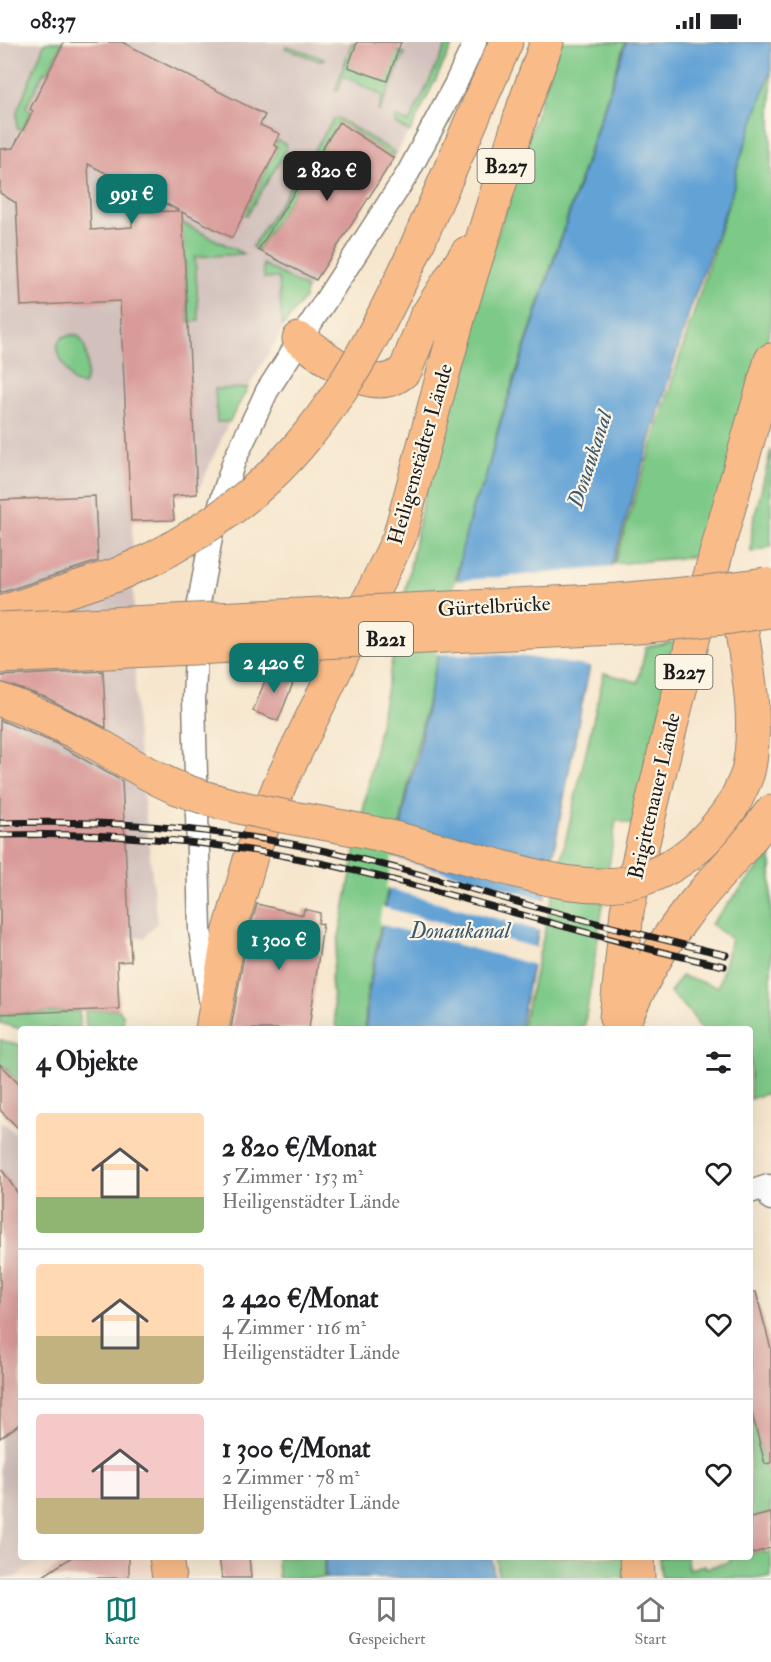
<!DOCTYPE html>
<html lang="de">
<head>
<meta charset="utf-8">
<style>
	body { margin:0; font-family:"IM FELL Double Pica",serif; background:#f2f2f2; color:#202124; height:100vh; display:flex; flex-direction:column; font-size:22px; white-space:nowrap }
	* { box-sizing:border-box; margin:0 }
	p { font-size:20px; color:#757577 }
	.icon { flex:none; width:33px; height:33px; fill:none; stroke:currentColor; stroke-width:2; stroke-linecap:round; stroke-linejoin:round }
	.map { position:relative; flex:1; overflow:hidden }
	.sheet { position:absolute; left:18px; top:984px; width:735px; height:534px; display:flex; flex-direction:column; background:#fff; border-radius:6px; box-shadow:0 6px 24px #0002 }
	.sheet>* { flex:none }
	.price { position:absolute; translate:-50% -51px; padding:0 14px; border-radius:12px; background:#0f766e; color:#fff; font-size:20px; line-height:39px; filter:drop-shadow(0 2px 3px #0008) }
	.price::after { content:''; position:absolute; left:50%; top:36px; width:18px; height:14px; margin-left:-9px; background:inherit; clip-path:polygon(0 0,100% 0,50% 100%) }
	.price.active { background:#222; color:#fff }
	ul { padding:0; list-style:none }
	li { display:flex; align-items:center; gap:18px; height:150px; padding:0 18px }
	li+li { border-top:2px solid #e0e0e0 }
	li span { display:grid; place-items:center; flex:none; width:168px; height:120px; border-radius:6px; color:#555 }
	li>.icon { margin-inline-start:auto }
	span .icon { width:72px; height:72px; fill:#fffc; stroke-width:1 }
	li b { font-size:26px }
	h2 { display:flex; justify-content:space-between; align-items:center; height:72px; padding:0 18px; font-size:26px }
	.status { display:flex; justify-content:space-between; align-items:center; height:42px; padding:0 30px; background:#fff; direction:ltr }
	.status svg { height:16px; fill:currentColor }
	.tabs { display:flex; justify-content:space-around; align-items:center; height:84px; border-top:2px solid #e0e0e0; background:#fff; font-size:16px; color:#757577 }
	.tabs a { display:grid; justify-items:center; gap:3px }
	.tabs .active { color:#0f766e }
	.map>svg:first-child { display:block }
	.built { fill:#f5d3c1 }
	.industrial { fill:#d1c0bc; fill-rule:evenodd }
	.green { fill:#7dc987; stroke:#4c7252; stroke-width:1.5 }
	.water { fill:#62a2d5; stroke:#3f5f78; stroke-width:1.5 }
	.pier { fill:#f6e6cd }
	.building { fill:#d99b9a; fill-rule:evenodd }
	.lines { fill:none; stroke-linecap:round; stroke-linejoin:round }
	.minor-casing { stroke:#898174; stroke-width:25 }
	.primary-casing { stroke:#898174; stroke-width:35 }
	.trunk-casing { stroke:#898174; stroke-width:35 }
	.minor { stroke:#fff; stroke-width:22 }
	.primary { stroke:#f9bc89; stroke-width:33 }
	.trunk { stroke:#f9bc89; stroke-width:33 }
	.rail-casing { stroke:#1c1c1c; stroke-width:7 }
	.rail { stroke:#fcf5e5; stroke-width:4.5; stroke-dasharray:14; stroke-linecap:butt }
	.primary-bridge-casing { stroke:#898174; stroke-width:35; stroke-linecap:butt }
	.trunk-bridge-casing { stroke:#898174; stroke-width:35; stroke-linecap:butt }
	.primary-bridge { stroke:#f9bc89; stroke-width:33 }
	.trunk-bridge { stroke:#f9bc89; stroke-width:33 }
	.labels { text-anchor:middle; stroke-width:4.5; stroke-linejoin:round; paint-order:stroke }
	.shield { fill:#fcf5e5; stroke:#5f5d58; stroke-width:1.5 }
	.shield-label { font-size:20px; font-weight:bold; fill:#1c1c1c }
	.street-label { font-size:21px; fill:#1c1c1c; stroke:#fcf5e5 }
	.water-label { font-size:22px; font-style:italic; fill:#3c586f; stroke:#fcf5e5 }
</style>
</head>
<body>
<div class="status"><b>08:37</b><svg viewBox="0 0 49 12"><path d="M0 12V9h3v3zM5 12V6h3v6zM10 12V3h3v9zM15 12V0h3v12zM26 1h20v11H26zM47 4h2v5h-2z"/></svg></div>
<div class="map">
<svg width="771" height="1536" viewBox="0 0 771 1536">
	<rect width="100%" height="100%" fill="#fcf5e5"/>
	<filter id="ink" filterUnits="userSpaceOnUse"><feTurbulence type="fractalNoise" baseFrequency=".0167" numOctaves="2"/><feDisplacementMap in="SourceGraphic" scale="12" xChannelSelector="R" yChannelSelector="G"/><feConvolveMatrix kernelMatrix="1 2 1 2 8 2 1 2 1" color-interpolation-filters="sRGB"/></filter>
	<filter id="wash" filterUnits="userSpaceOnUse"><feTurbulence type="fractalNoise" baseFrequency=".008" numOctaves="4" result="noise"/><feDisplacementMap in="SourceGraphic" scale="24" xChannelSelector="R" yChannelSelector="G"/><feGaussianBlur stdDeviation="1.35" result="paint"/><feColorMatrix in="noise" values="0 0 0 0 0 0 0 0 0 0 0 0 0 0 0 0 0 1.4 0 .05"/><feComposite in="paint" operator="in"/></filter>
	<g filter="url(#wash)">
		<rect width="100%" height="100%" fill="#f6e6cd"/>
		<path class="built" d="M 48,1515 L 156,1515 L 160,1536 L 13,1536 Z"/>
		<g class="industrial">
			<path d="M 0,0 L 454,0 L 417,75 L 394,116 L 286,282 L 248,346 L 229,380 L 197,452 L 173,454 L 174,478 L 132,479 L 136,685 L 157,881 L 144,896 L 116,895 L 119,967 L 0,972 ZM 61,296 L 84,301 L 86,336 L 74,341 L 58,313 L 58,303 Z"/>
			<path d="M 0,1078 L 15,1090 L 21,1099 L 21,1515 L 48,1515 L 13,1536 L 0,1536 Z"/>
		</g>
		<g class="green">
			<path d="M 45,0 L 63,0 L 47,31 L 44,30 L 26,65 L 31,69 L 22,88 L 17,86 L 17,70 Z"/>
			<path d="M 352,0 L 405,11 L 379,70 L 378,68 L 383,54 L 343,34 L 338,49 L 335,49 Z"/>
			<path d="M 448,0 L 454,0 L 410,90 L 396,82 L 394,77 L 397,75 L 409,81 Z"/>
			<path d="M 559,0 L 625,0 L 499,382 L 484,441 L 473,461 L 406,753 L 366,957 L 365,987 L 336,987 L 331,936 L 422,463 L 464,298 Z"/>
			<path d="M 286,4 L 288,4 L 325,17 L 319,19 L 287,7 L 285,6 Z"/>
			<path d="M 771,28 L 771,284 L 702,514 L 614,522 L 734,144 L 736,129 Z"/>
			<path d="M 337,76 L 396,111 L 393,115 L 339,81 L 258,208 L 252,205 L 334,77 Z"/>
			<path d="M 277,98 L 287,103 L 286,109 L 247,173 L 240,170 L 246,168 L 278,105 L 274,103 Z"/>
			<path d="M 182,181 L 244,212 L 195,215 L 199,279 L 189,280 Z"/>
			<path d="M 263,222 L 306,246 L 305,255 L 284,283 L 282,284 L 279,236 L 264,236 Z"/>
			<path d="M 76,293 C 88,299 90,333 83,343 L 74,341 C 65,326 41,292 76,293 Z"/>
			<path d="M 248,346 L 229,380 L 217,380 L 215,347 Z"/>
			<path d="M 771,408 L 771,505 L 751,510 L 752,485 Z"/>
			<path d="M 679,599 L 634,783 L 616,778 L 584,987 L 522,987 L 604,631 L 638,640 L 646,605 Z"/>
			<path d="M 771,811 L 771,1050 L 750,1057 L 750,987 L 701,987 L 690,970 L 670,951 L 681,934 L 718,945 L 731,897 L 711,882 Z"/>
			<path d="M 118,967 L 123,972 L 123,985 L 86,986 L 85,968 Z"/>
			<path d="M 79,969 L 80,987 L 21,987 L 0,981 L 0,972 Z"/>
			<path d="M 0,998 L 21,1003 L 21,1043 L 7,1029 L 8,1027 L 0,1023 Z"/>
			<path d="M 750,1364 L 771,1443 L 770,1471 L 750,1476 Z"/>
			<path d="M 763,1508 L 764,1511 L 771,1510 L 771,1536 L 661,1536 L 659,1515 L 686,1515 L 689,1527 L 705,1523 L 706,1526 L 730,1520 L 730,1517 L 750,1515 L 750,1512 Z"/>
			<path d="M 277,1515 L 324,1515 L 324,1536 L 278,1536 Z"/>
			<path d="M 497,1515 L 624,1515 L 625,1536 L 498,1536 Z"/>
		</g>
		<g class="water">
			<path d="M 626,0 L 771,0 L 771,28 L 736,129 L 734,144 L 689,271 L 611,526 L 581,666 L 520,987 L 366,987 L 368,955 L 407,754 L 417,716 L 434,631 L 457,543 L 462,507 L 474,461 L 484,442 L 500,382 Z"/>
			<path d="M 325,1515 L 492,1515 L 494,1536 L 325,1536 Z"/>
		</g>
		<g class="pier">
			<path d="M 614,525 L 593,625 L 527,615 L 488,612 L 436,612 L 455,539 Z"/>
			<path d="M 392,815 L 547,858 L 541,889 L 386,846 Z"/>
			<path d="M 382,865 L 538,906 L 535,923 L 379,882 Z"/>
		</g>
		<g id="blocks">
			<g class="building">
				<path d="M 64,0 L 122,0 L 265,73 L 260,83 L 280,92 L 274,103 L 278,105 L 232,196 L 182,170 L 197,452 L 172,454 L 174,478 L 131,479 L 120,259 L 21,264 L 16,161 L 0,151 L 0,107 L 13,106 L 33,69 L 30,67 ZM 88,122 L 180,169 L 132,170 L 132,185 L 91,188 Z"/>
				<path d="M 357,0 L 401,0 L 387,39 L 348,25 Z"/>
				<path d="M 339,80 L 394,116 L 316,238 L 258,208 Z"/>
				<path d="M 95,454 L 98,519 L 0,551 L 0,458 Z"/>
				<path d="M 270,626 L 295,636 L 278,679 L 253,669 Z"/>
				<path d="M 103,629 L 106,686 L 45,655 L 0,640 L 0,634 Z"/>
				<path d="M 0,678 L 55,701 L 122,739 L 131,919 L 117,920 L 119,967 L 0,972 Z"/>
				<path d="M 257,862 L 303,873 L 304,867 L 320,871 L 318,881 L 323,882 L 309,987 L 231,987 L 247,896 Z"/>
				<path d="M 0,1022 L 21,1043 L 21,1089 L 0,1068 Z"/>
				<path d="M 0,1125 L 21,1156 L 21,1381 L 0,1396 Z"/>
				<path d="M 750,1250 L 756,1250 L 771,1307 L 771,1421 L 765,1422 L 750,1364 Z"/>
				<path d="M 771,1471 L 771,1506 L 750,1512 L 750,1476 Z"/>
				<path d="M 72,1515 L 129,1515 L 129,1536 L 40,1536 Z"/>
				<path d="M 219,1515 L 249,1515 L 251,1536 L 222,1536 Z"/>
			</g>
		</g>
	</g>
	<g filter="url(#ink)">
		<use href="#blocks" fill-opacity="0" stroke="#898174" stroke-width="1.5"/>
		<g class="lines">
			<g class="minor-casing">
				<g id="minor">
					<path d="M 210,957 L 200,888 L 194,657 L 198,566 L 213,485 L 234,419 L 267,349 L 408,131 L 455,43 L 475,0"/>
					<path d="M 750,1150 L 768,1144 L 771,1157"/>
				</g>
			</g>
			<g class="primary-casing">
				<g id="primary">
					<path d="M 299,297 C 326,315 375,360 406,327 L 426,275 L 467,211"/>
					<path d="M 616,976 L 627,869 L 647,783"/>
					<path d="M 212,987 L 229,892 L 251,814 L 280,742 L 399,496 L 462,262 L 524,64"/>
					<path d="M 621,987 C 637,948 656,911 682,877 C 710,840 744,808 771,770"/>
					<path d="M 166,1515 L 169,1536"/>
					<path d="M 637,1515 L 638,1536"/>
				</g>
			</g>
			<g class="trunk-casing">
				<g id="trunk">
					<path d="M 524,64 L 547,0"/>
					<path d="M 411,217 L 506,0"/>
					<path d="M 735,547 C 743,605 761,672 748,730 C 745,740 739,750 735,760"/>
					<path d="M 0,571 L 116,533 L 156,515"/>
					<path d="M 647,783 C 683,627 726,472 771,318"/>
				</g>
			</g>
			<use href="#minor" class="minor"/>
			<use href="#primary" class="primary"/>
			<use href="#trunk" class="trunk"/>
			<g class="rail-casing">
				<g id="rail">
					<path d="M 0,781 C 94,778 188,784 281,800 C 364,815 446,840 528,863 C 594,881 660,897 726,913"/>
					<path d="M 0,793 C 104,790 209,798 311,819 C 450,848 584,895 724,924"/>
				</g>
			</g>
			<use href="#rail" class="rail"/>
			<g class="primary-bridge-casing">
				<g id="primary-bridge">
					<path d="M 0,587 L 618,558 L 706,550 L 765,542"/>
					<path d="M 0,615 L 637,585 L 731,575 L 770,569"/>
				</g>
			</g>
			<g class="trunk-bridge-casing">
				<g id="trunk-bridge">
					<path d="M 156,515 C 196,493 233,469 267,437 C 332,377 374,296 411,217"/>
					<path d="M 0,658 C 35,670 67,685 99,703 C 124,717 148,734 175,745 C 239,771 310,777 378,792 C 414,801 451,811 487,821 C 536,834 589,852 639,838 C 682,825 711,796 735,760"/>
				</g>
			</g>
			<use href="#primary-bridge" class="primary-bridge"/>
			<use href="#trunk-bridge" class="trunk-bridge"/>
		</g>
	</g>
	<g class="labels">
		<g class="shield">
			<rect x="477.5" y="107" width="57" height="34" rx="4.5"/>
			<rect x="359" y="580" width="54" height="34" rx="4.5"/>
			<rect x="655.5" y="613" width="57" height="34" rx="4.5"/>
		</g>
		<g class="shield-label">
			<text x="506" y="131">B227</text>
			<text x="386" y="604">B221</text>
			<text x="684" y="637">B227</text>
		</g>
		<g class="street-label">
			<text transform="translate(420 412) rotate(-74)" y="7">Heiligenstädter Lände</text>
			<text transform="translate(494 564) rotate(-3)" y="7">Gürtelbrücke</text>
			<text transform="translate(654 754) rotate(-77)" y="7">Brigittenauer Lände</text>
		</g>
		<g class="water-label">
			<text transform="translate(589 417) rotate(-72)" y="8">Donaukanal</text>
			<text x="460" y="896">Donaukanal</text>
		</g>
	</g>
</svg>
<b class="price active" style="left:327px;top:160px">2 820 €</b>
<b class="price" style="left:132px;top:183px">991 €</b>
<b class="price" style="left:274px;top:652px">2 420 €</b>
<b class="price" style="left:279px;top:929px">1 300 €</b>
<section class="sheet">
<h2>4 Objekte<svg class="icon" aria-label="filters" viewBox="0 0 24 24"><path d="M4 7h16M4 17h16"/><circle cx="9" cy="7" r="2"/><circle cx="15" cy="17" r="2"/></svg></h2>
<ul>
<li><span style="background:linear-gradient(#ffd9b3 70%,#8fb573 0)"><svg class="icon" aria-label="home" viewBox="0 0 24 24"><path d="M3 11l9-7 9 7M6 9v11h12V9"/></svg></span><div><b>2 820 €/Monat</b><p>5 Zimmer · 153 m²</p><p>Heiligenstädter Lände</p></div><svg class="icon" aria-label="heart" viewBox="0 0 24 24"><path d="M12 20l-8-8c-3-5 5-10 8-4 3-6 11-1 8 4z"/></svg></li>
<li><span style="background:linear-gradient(#ffd9b3 60%,#c2b280 0)"><svg class="icon" aria-label="home" viewBox="0 0 24 24"><path d="M3 11l9-7 9 7M6 9v11h12V9"/></svg></span><div><b>2 420 €/Monat</b><p>4 Zimmer · 116 m²</p><p>Heiligenstädter Lände</p></div><svg class="icon" aria-label="heart" viewBox="0 0 24 24"><path d="M12 20l-8-8c-3-5 5-10 8-4 3-6 11-1 8 4z"/></svg></li>
<li><span style="background:linear-gradient(#f6c9c9 70%,#c2b280 0)"><svg class="icon" aria-label="home" viewBox="0 0 24 24"><path d="M3 11l9-7 9 7M6 9v11h12V9"/></svg></span><div><b>1 300 €/Monat</b><p>2 Zimmer · 78 m²</p><p>Heiligenstädter Lände</p></div><svg class="icon" aria-label="heart" viewBox="0 0 24 24"><path d="M12 20l-8-8c-3-5 5-10 8-4 3-6 11-1 8 4z"/></svg></li>
</ul>
</section>
</div>
<nav class="tabs">
<a class="active"><svg class="icon" aria-label="map" viewBox="0 0 24 24"><path d="M3 6l6-2 6 2 6-2v14l-6 2-6-2-6 2zM9 4v14M15 6v14"/></svg>Karte</a>
<a><svg class="icon" aria-label="saved" viewBox="0 0 24 24"><path d="M7 4h10v16l-5-4-5 4z"/></svg>Gespeichert</a>
<a><svg class="icon" aria-label="home" viewBox="0 0 24 24"><path d="M3 11l9-7 9 7M6 9v11h12V9"/></svg>Start</a>
</nav>
</body>
</html>
